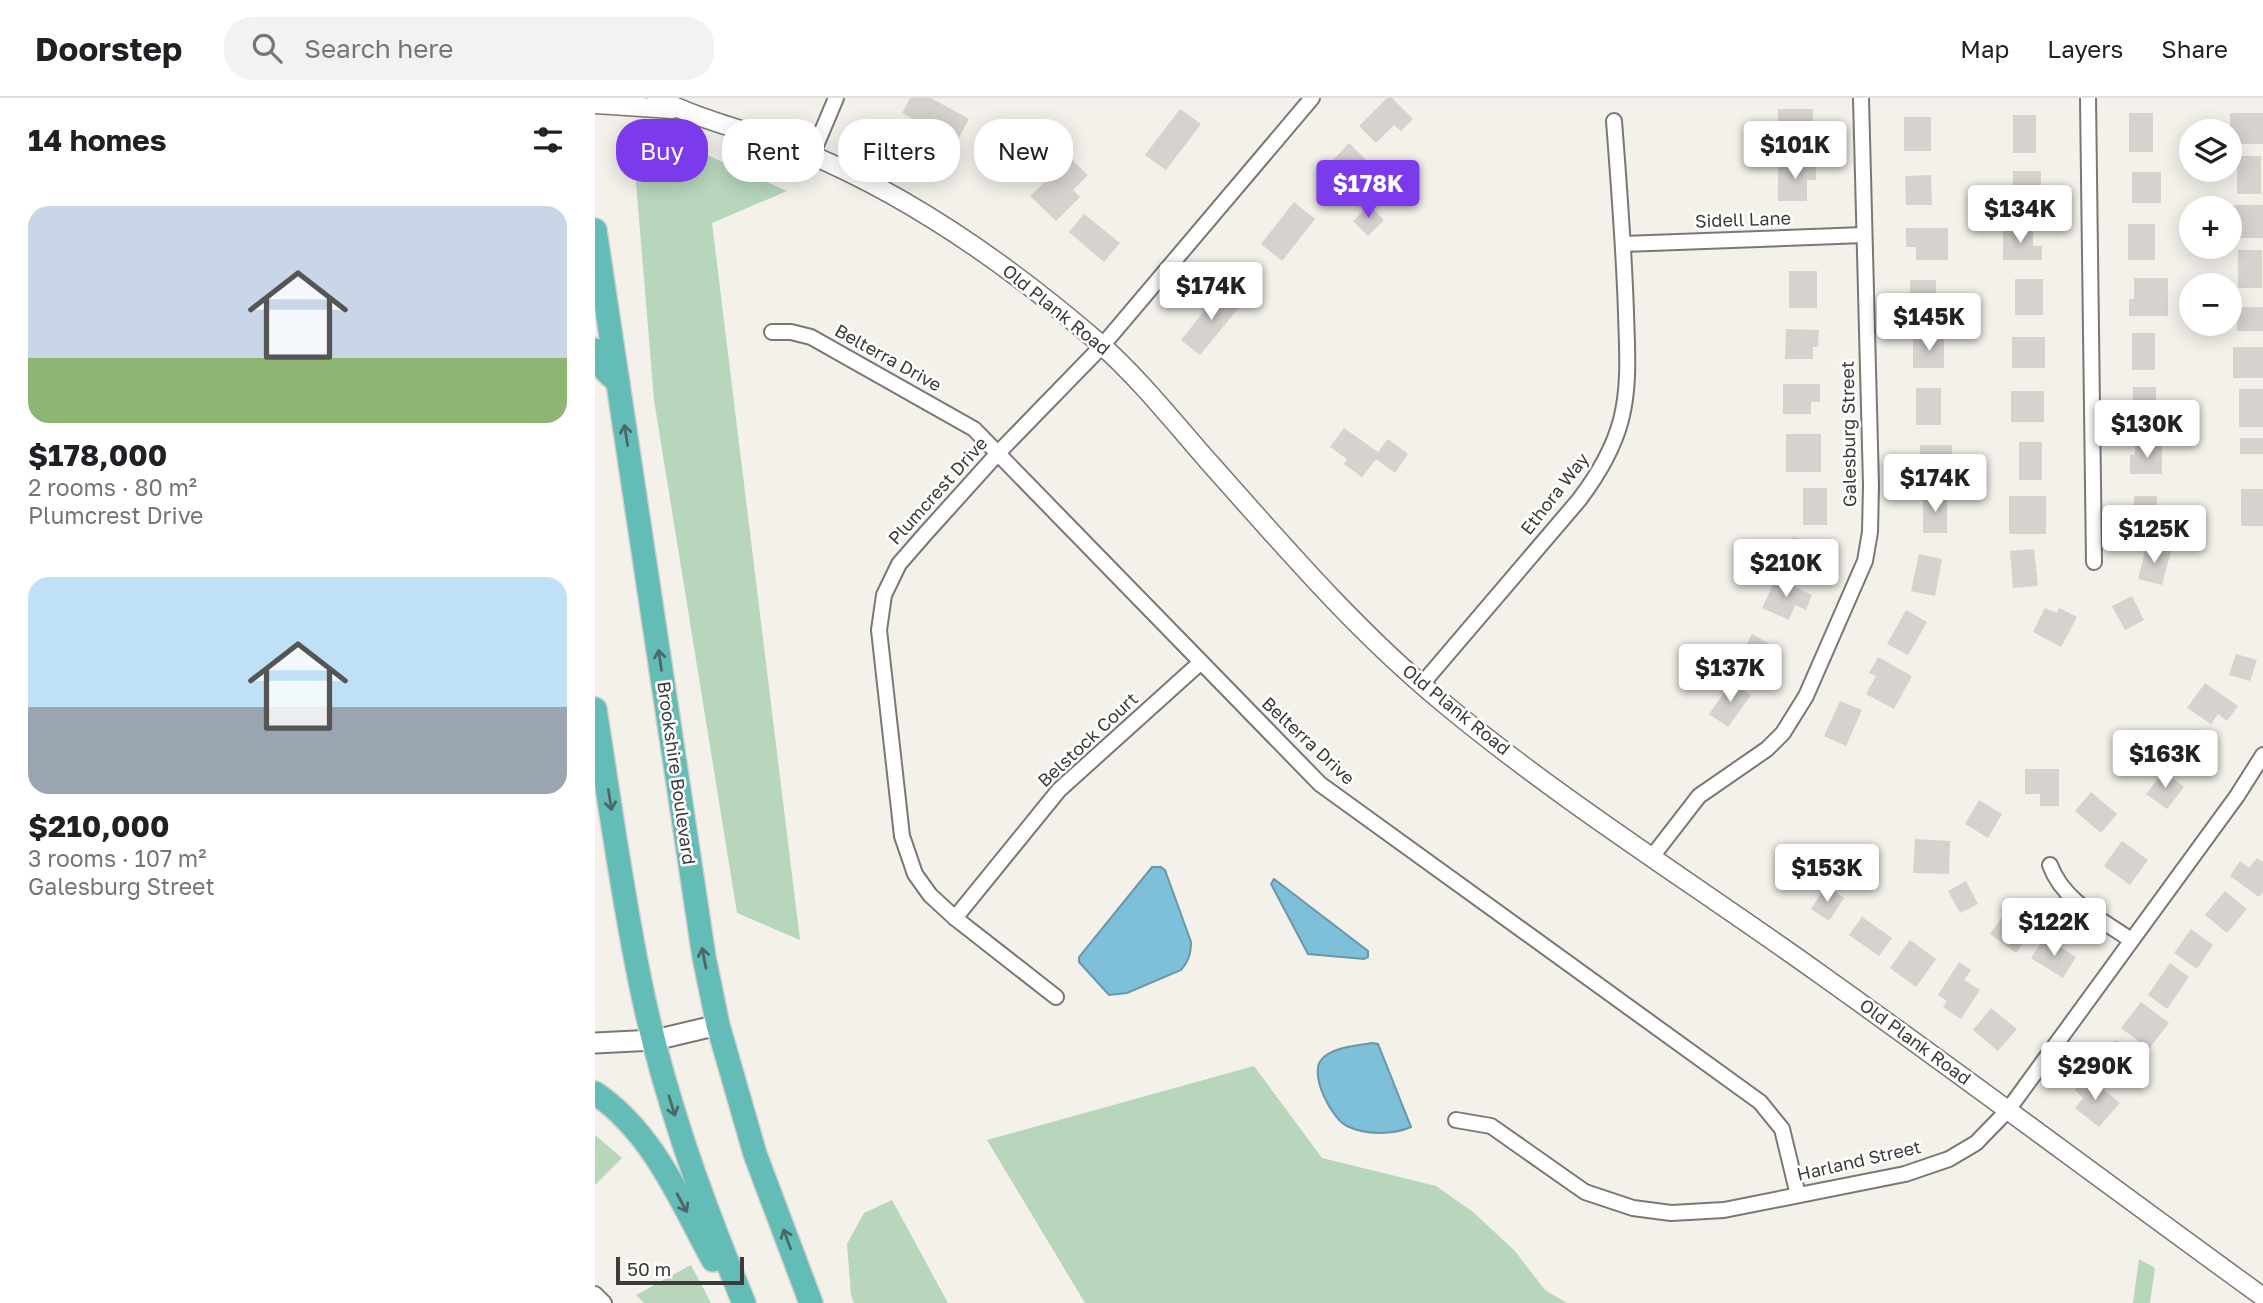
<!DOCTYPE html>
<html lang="en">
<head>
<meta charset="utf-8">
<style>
	body { margin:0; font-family:"Golos Text",sans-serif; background:#f2f2f2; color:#202124; height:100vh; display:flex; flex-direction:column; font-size:26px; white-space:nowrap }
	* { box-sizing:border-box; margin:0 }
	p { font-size:23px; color:#757577 }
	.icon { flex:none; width:38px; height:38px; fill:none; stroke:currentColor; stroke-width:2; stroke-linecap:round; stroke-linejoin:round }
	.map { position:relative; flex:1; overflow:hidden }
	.drawer { display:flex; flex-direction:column; background:#fff; width:595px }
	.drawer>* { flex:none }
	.guide { position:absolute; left:21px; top:21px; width:665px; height:63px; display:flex; gap:14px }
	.buttons { position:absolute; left:1584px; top:21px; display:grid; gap:14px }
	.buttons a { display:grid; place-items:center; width:63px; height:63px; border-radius:50%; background:#fff; box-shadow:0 4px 18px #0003; font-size:35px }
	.scale { position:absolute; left:21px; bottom:18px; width:128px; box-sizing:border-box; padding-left:7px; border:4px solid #3c3b39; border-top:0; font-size:19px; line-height:24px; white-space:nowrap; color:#3c3b39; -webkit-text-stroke:5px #fff; paint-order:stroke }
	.price { position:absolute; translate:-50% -60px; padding:0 16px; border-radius:7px; background:#fff; color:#222; font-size:23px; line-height:46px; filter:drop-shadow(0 2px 4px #0008) }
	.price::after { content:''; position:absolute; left:50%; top:42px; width:21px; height:16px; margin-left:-10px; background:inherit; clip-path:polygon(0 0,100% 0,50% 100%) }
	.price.on { background:#7c3aed; color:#fff }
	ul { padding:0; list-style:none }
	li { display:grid; align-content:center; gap:14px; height:371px; padding:0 28px }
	li span { display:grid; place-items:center; height:217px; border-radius:21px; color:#555 }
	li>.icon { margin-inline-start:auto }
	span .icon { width:126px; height:126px; fill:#fffc; stroke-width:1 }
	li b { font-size:30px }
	h2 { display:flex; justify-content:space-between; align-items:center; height:84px; padding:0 28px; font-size:30px }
	.chip { padding:0 24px; border-radius:28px; background:#fff; box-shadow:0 4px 18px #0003; font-size:24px; line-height:63px }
	.chip.on { background:#7c3aed; color:#fff }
	header { display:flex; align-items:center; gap:42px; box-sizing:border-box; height:98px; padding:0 35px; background:#fff; border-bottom:2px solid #e0e0e0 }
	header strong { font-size:33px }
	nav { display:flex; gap:38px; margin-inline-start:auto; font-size:24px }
	.search { width:490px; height:63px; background:#f2f2f2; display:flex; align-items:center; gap:18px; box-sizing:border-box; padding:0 24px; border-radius:28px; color:#757577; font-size:26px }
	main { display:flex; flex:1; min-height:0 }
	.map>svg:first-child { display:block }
	.green { fill:#b7d6bc }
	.water { fill:#7ebfd9; stroke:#6a97a9; stroke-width:2 }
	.building { fill:#d6d2cd }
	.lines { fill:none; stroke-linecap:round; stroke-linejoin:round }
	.minor-casing { stroke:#7a7873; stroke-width:18 }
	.tertiary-casing { stroke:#7a7873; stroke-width:21 }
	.secondary-casing { stroke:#7a7873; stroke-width:23 }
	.trunk-casing { stroke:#d0d0cf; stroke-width:26 }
	.minor { stroke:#fff; stroke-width:14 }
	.tertiary { stroke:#fff; stroke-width:18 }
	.secondary { stroke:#fff; stroke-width:19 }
	.trunk { stroke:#64bcb6; stroke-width:23 }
	.oneway { stroke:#4a6865 }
	.labels { text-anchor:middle; stroke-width:5; stroke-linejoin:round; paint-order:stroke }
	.street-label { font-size:18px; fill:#3c3b39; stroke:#fff }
</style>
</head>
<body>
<header>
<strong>Doorstep</strong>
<div class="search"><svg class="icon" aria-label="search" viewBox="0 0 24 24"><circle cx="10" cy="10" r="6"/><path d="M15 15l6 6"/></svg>Search here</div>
<nav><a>Map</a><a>Layers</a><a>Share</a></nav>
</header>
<main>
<section class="drawer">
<h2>14 homes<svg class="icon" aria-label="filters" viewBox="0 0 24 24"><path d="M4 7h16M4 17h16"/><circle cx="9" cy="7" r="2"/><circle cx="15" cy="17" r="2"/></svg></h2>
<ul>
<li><span style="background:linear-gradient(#c9d6e8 70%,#8fb573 0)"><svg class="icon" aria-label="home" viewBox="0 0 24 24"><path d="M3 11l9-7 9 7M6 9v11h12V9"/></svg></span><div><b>$178,000</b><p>2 rooms · 80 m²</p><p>Plumcrest Drive</p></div></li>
<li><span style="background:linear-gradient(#bfe0f5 60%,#9aa5b1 0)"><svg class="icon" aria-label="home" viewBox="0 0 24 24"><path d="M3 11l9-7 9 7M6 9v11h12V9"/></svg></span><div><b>$210,000</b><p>3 rooms · 107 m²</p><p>Galesburg Street</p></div></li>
</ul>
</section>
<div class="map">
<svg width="1668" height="1205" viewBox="0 0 1668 1205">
	<rect width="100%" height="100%" fill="#f3f1ea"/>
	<g class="green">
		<path d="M 63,44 L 90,47 L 192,93 L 117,125 L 205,842 L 142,815 L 59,302 L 40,72 L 44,53 Z"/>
		<path d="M 659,968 L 727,1060 L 841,1088 L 878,1114 L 919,1152 L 950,1192 L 972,1205 L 490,1205 L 392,1042 Z"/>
		<path d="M 0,1037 L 27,1060 L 0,1087 Z"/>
		<path d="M 297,1102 L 353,1205 L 259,1205 L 256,1197 L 252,1146 L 269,1115 Z"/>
		<path d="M 1544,1161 L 1560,1170 L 1555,1205 L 1538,1205 Z"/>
		<path d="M 96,1167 L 116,1205 L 49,1205 L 41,1197 Z"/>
	</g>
	<g class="water">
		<path d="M 557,769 L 566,769 L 570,772 L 596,844 C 596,855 594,863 586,872 L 532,895 L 514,897 L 484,864 L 484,859 Z"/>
		<path d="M 679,781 L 773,853 L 773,859 L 769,861 L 713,856 L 676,786 Z"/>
		<path d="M 777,945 L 783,946 L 816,1029 C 798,1037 770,1037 752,1028 C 737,1021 714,977 726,962 C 736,949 761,948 777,945 Z"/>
	</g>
	<g class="building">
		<path d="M 315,0 L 336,0 L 374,21 L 361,45 L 307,15 Z"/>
		<path d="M 792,0 L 797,0 L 818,21 L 806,33 L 799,27 L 781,45 L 764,28 Z"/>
		<path d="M 585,11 L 606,26 L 571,72 L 550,57 Z"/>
		<rect x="1183" y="11" width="35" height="37"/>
		<rect x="1534" y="15" width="24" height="39"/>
		<rect x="1635" y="15" width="33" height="31"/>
		<rect x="1418" y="17" width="23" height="38"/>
		<rect x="1309" y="19" width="27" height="34"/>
		<path d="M 754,45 L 773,64 L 743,95 L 724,77 Z"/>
		<rect x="1642" y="58" width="24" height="38"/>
		<path d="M 475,60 L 493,77 L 478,92 L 485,99 L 461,123 L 435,98 Z"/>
		<path d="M 1183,65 L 1221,65 L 1221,82 L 1212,82 L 1212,103 L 1183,103 Z"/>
		<rect x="1418" y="73" width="28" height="36"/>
		<rect x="1537" y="74" width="29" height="31"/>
		<path d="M 1336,77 L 1337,107 L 1311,107 L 1310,78 Z"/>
		<path d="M 699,104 L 720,121 L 687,163 L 666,146 Z"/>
		<path d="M 774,107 L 789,122 L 773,138 L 758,123 Z"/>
		<rect x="1635" y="107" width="33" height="33"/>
		<path d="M 489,116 L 525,145 L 509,164 L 474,134 Z"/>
		<rect x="1533" y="126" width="27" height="36"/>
		<path d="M 1311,130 L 1353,130 L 1353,162 L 1321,162 L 1321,149 L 1311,149 Z"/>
		<path d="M 1408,130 L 1438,130 L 1438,148 L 1447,148 L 1447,162 L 1408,162 Z"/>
		<rect x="1643" y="152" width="24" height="38"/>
		<rect x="1194" y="173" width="28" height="37"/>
		<path d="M 1539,180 L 1573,180 L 1573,218 L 1534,218 L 1534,201 L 1539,201 Z"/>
		<rect x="1420" y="181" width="28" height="36"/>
		<rect x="1315" y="182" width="26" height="37"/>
		<path d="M 627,191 L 646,207 L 605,257 L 586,242 Z"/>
		<rect x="1642" y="209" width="26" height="24"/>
		<path d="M 1191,231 L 1224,232 L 1223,249 L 1218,249 L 1218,261 L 1190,261 Z"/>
		<rect x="1537" y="235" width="23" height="37"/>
		<rect x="1417" y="239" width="33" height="31"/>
		<rect x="1318" y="240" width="31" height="30"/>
		<rect x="1638" y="249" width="30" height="31"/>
		<path d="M 1188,286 L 1225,286 L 1225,304 L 1216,304 L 1216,316 L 1188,316 Z"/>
		<rect x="1538" y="289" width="23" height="38"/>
		<rect x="1321" y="290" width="25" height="37"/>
		<rect x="1644" y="291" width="24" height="38"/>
		<rect x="1416" y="293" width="33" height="31"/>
		<path d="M 749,330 L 783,354 L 793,341 L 813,356 L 800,375 L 781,361 L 767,379 L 749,366 L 752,361 L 735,349 Z"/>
		<rect x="1191" y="336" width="35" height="38"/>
		<rect x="1645" y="340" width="23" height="16"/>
		<rect x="1424" y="344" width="23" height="38"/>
		<rect x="1325" y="347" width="32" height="34"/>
		<path d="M 1540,347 L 1567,347 L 1567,376 L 1535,376 L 1535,357 L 1540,357 Z"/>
		<rect x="1208" y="390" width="24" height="37"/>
		<rect x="1646" y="391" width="22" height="37"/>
		<rect x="1328" y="397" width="24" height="38"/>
		<rect x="1414" y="398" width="37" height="38"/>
		<rect x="1539" y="398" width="23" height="37"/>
		<path d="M 1198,439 L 1232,449 L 1223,481 L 1189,472 Z"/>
		<path d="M 1552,446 L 1576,453 L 1567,487 L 1543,481 Z"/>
		<path d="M 1439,451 L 1443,488 L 1418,490 L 1415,453 Z"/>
		<path d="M 1324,456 L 1347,461 L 1340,498 L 1316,493 Z"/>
		<path d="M 1181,480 L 1217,497 L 1211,512 L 1200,507 L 1194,522 L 1167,510 Z"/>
		<path d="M 1537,498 L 1549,522 L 1530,532 L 1517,508 Z"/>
		<path d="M 1450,510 L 1462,515 L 1464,510 L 1482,519 L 1466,549 L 1438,534 Z"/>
		<path d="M 1311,512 L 1332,524 L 1313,557 L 1292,546 Z"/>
		<path d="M 1157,536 L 1188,554 L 1177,573 L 1166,567 L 1162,573 L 1143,562 Z"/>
		<path d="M 1641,556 L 1662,562 L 1655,583 L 1634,577 Z"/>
		<path d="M 1283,559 L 1317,578 L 1299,611 L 1271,596 L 1281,578 L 1274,575 Z"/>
		<path d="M 1137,584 L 1156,597 L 1133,629 L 1114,616 Z"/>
		<path d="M 1610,585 L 1643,608 L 1632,623 L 1623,616 L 1616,626 L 1592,610 Z"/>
		<path d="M 1245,603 L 1267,612 L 1251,648 L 1229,638 Z"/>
		<path d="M 1600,631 L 1619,644 L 1596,675 L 1577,662 Z"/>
		<path d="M 1430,671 L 1464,671 L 1464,708 L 1445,708 L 1445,696 L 1430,696 Z"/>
		<path d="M 1569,673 L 1589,689 L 1572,711 L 1551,696 Z"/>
		<path d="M 1496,694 L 1522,716 L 1506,735 L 1480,713 Z"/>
		<path d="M 1384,702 L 1407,716 L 1393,740 L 1370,726 Z"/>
		<path d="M 1320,741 L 1355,743 L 1354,776 L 1318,775 Z"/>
		<path d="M 1527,743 L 1553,762 L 1535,787 L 1509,768 Z"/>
		<path d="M 1662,760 L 1668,764 L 1668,794 L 1664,799 L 1635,778 L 1645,763 L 1654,770 Z"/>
		<path d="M 1371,783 L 1383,806 L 1365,815 L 1353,793 Z"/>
		<path d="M 1231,788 L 1249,800 L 1234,823 L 1216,811 Z"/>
		<path d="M 1630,793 L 1652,811 L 1632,835 L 1610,817 Z"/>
		<path d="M 1415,808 L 1441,827 L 1421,855 L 1395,836 Z"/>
		<path d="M 1267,819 L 1297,840 L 1284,858 L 1254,837 Z"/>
		<path d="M 1596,831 L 1618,847 L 1602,871 L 1579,855 Z"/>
		<path d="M 1450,839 L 1481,859 L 1468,880 L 1436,860 Z"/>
		<path d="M 1315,842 L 1341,861 L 1321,889 L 1295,870 Z"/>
		<path d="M 1364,864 L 1376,872 L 1369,882 L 1385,892 L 1366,921 L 1348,909 L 1352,903 L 1343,897 Z"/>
		<path d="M 1575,865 L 1594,879 L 1572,911 L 1553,897 Z"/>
		<path d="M 1546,904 L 1574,925 L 1554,951 L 1526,930 Z"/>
		<path d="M 1396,910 L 1422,931 L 1403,953 L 1378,932 Z"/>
		<path d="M 1521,942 L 1540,955 L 1517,988 L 1498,974 Z"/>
		<path d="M 1492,978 L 1525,1005 L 1504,1029 L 1480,1010 L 1488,1000 L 1480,992 Z"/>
	</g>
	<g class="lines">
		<g class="minor-casing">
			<g id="minor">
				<path d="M 1493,0 L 1499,464"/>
				<path d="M 217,57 L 241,0"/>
				<path d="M 1028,146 L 1269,137"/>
				<path d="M 177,234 L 196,234 L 216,239 L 379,331 L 725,686 L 1165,1004 L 1187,1031 L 1203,1097"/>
				<path d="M 827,586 L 984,402 C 1003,377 1018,352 1026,322 C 1035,287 1032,251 1031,215 C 1029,151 1024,87 1019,23"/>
				<path d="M 1056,760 L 1104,698 L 1172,651 L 1188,635 L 1211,598 L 1270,463 L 1275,434 L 1276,387 L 1266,0"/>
				<path d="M 1455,767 C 1468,803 1506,821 1536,842"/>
				<path d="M 360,820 L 464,692 L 606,564"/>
				<path d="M 461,899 L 360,820 L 335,797 L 320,776 L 307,738 L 284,532 L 289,497 L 304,466 L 331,435 L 404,354 L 507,248 L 717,0"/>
				<path d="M 861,1022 L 896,1028 L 990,1094 L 1038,1110 L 1076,1115 L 1129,1112 L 1310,1076 L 1354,1061 L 1381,1045 L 1413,1012 L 1642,698 L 1668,657"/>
				<path d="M 0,1196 L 9,1205"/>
			</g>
		</g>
		<g class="tertiary-casing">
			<g id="tertiary">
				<path d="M 62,0 C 110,25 165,35 214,56 C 320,101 416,169 503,244 C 543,279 577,322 613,363 C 687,446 760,532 846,603 C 966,703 1098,785 1225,876 C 1374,982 1520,1092 1668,1199"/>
				<path d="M 0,6 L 77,11"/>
			</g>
		</g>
		<g class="secondary-casing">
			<path id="secondary" d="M 0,945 L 60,942 L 123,927"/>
		</g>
		<g class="trunk-casing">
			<g id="trunk">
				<path d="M 0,132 L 109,859 L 123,927 L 160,1056 L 216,1205"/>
				<path d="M 0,252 C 2,266 12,275 23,284"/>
				<path d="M 0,611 C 14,700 26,789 44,878 C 66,990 105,1099 149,1205"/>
				<path d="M 0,995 C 58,1034 86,1103 118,1162"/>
			</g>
		</g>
		<use href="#minor" class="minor"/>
		<use href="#tertiary" class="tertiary"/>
		<use href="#secondary" class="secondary"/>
		<use href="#trunk" class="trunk"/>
	</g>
	<defs><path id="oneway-shaft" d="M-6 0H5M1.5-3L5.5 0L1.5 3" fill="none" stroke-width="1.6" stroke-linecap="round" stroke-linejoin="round" transform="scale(1.75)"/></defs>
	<g class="oneway">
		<use href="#oneway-shaft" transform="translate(31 337) rotate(-99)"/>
		<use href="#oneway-shaft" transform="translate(65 562) rotate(-98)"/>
		<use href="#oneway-shaft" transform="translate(15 702) rotate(81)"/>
		<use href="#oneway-shaft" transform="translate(109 860) rotate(-101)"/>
		<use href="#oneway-shaft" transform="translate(77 1008) rotate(73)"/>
		<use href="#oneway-shaft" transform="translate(87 1105) rotate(62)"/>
		<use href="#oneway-shaft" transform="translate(192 1141) rotate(-110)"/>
	</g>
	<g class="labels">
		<g class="street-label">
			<text transform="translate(1148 122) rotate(-2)" y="6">Sidell Lane</text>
			<text transform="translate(461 212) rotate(39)" y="6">Old Plank Road</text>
			<text transform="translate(293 260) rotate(29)" y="6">Belterra Drive</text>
			<text transform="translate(1254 336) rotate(-91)" y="6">Galesburg Street</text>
			<text transform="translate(343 393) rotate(-48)" y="6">Plumcrest Drive</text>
			<text transform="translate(960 396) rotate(-52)" y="6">Ethora Way</text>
			<text transform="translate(861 612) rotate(39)" y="6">Old Plank Road</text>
			<text transform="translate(493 642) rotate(-43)" y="6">Belstock Court</text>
			<text transform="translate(713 643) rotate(43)" y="6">Belterra Drive</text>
			<text transform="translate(81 675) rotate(82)" y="6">Brookshire Boulevard</text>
			<text transform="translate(1320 944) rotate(36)" y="6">Old Plank Road</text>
			<text transform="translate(1264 1063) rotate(-13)" y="6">Harland Street</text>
		</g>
	</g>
</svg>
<div class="buttons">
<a><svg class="icon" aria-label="layers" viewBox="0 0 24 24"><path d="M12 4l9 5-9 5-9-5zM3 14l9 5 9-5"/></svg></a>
<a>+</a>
<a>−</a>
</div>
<div class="scale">50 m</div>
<b class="price" style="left:1200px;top:83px">$101K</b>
<b class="price on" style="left:773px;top:122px">$178K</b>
<b class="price" style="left:1425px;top:147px">$134K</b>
<b class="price" style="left:616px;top:224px">$174K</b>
<b class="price" style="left:1334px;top:255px">$145K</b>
<b class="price" style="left:1552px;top:362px">$130K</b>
<b class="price" style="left:1340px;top:416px">$174K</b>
<b class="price" style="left:1559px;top:467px">$125K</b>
<b class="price" style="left:1191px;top:501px">$210K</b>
<b class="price" style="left:1135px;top:606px">$137K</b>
<b class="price" style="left:1570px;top:692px">$163K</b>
<b class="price" style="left:1232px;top:806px">$153K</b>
<b class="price" style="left:1459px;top:860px">$122K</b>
<b class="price" style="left:1500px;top:1004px">$290K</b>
<div class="guide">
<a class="chip on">Buy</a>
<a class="chip">Rent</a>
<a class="chip">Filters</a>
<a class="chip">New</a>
</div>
</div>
</main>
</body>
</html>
